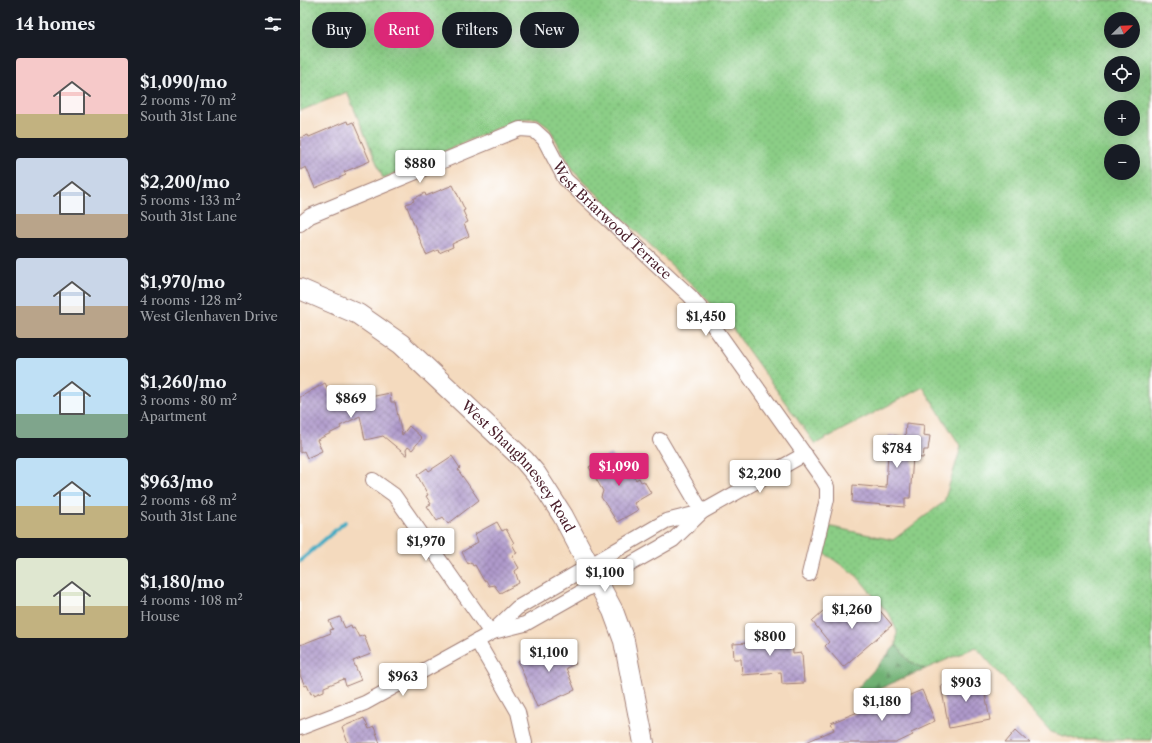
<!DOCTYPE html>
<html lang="en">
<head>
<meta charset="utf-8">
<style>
	body { margin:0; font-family:"Libre Caslon Text",serif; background:#242831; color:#f1f3f6; height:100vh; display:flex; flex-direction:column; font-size:15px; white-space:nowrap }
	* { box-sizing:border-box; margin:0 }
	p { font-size:13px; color:#9ea1a6 }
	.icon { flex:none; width:22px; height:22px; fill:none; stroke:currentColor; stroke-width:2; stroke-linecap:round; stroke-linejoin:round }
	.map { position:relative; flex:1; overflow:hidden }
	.drawer { display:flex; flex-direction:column; background:#171b24; width:300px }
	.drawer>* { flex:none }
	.guide { position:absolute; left:12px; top:12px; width:380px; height:36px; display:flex; gap:8px }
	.needle { width:26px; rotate:67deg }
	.controls { position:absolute; left:804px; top:12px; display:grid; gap:8px }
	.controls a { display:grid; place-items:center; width:36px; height:36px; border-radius:50%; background:#171b24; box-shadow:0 4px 16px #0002; font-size:20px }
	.price { position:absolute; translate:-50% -34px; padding:0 9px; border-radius:4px; background:#fff; color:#222; font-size:13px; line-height:26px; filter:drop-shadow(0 1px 2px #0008) }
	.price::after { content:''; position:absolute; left:50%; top:24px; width:12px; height:9px; margin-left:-6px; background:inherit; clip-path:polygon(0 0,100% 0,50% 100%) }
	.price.on { background:#db2777; color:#fff }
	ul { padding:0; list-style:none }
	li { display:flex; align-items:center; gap:12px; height:100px; padding:0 16px }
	li span { display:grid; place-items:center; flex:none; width:112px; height:80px; border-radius:4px; color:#555 }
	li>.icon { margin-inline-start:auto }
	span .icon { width:48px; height:48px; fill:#fffc; stroke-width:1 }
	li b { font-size:17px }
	h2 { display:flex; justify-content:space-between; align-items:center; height:48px; padding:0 16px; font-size:17px }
	.tag { padding:0 14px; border-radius:18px; background:#171b24; box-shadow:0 4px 16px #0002; font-size:14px; line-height:36px }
	.tag.on { background:#db2777; color:#fff }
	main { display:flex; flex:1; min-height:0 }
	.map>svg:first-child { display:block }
	.grass { fill:url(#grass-dots); stroke:#6a7658; fill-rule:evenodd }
	.forest { fill:url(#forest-firs); stroke:#5d684f }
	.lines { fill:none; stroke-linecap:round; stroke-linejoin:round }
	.stream { stroke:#42abc2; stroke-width:4 }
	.building { fill:url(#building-cross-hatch) }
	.street-casing { stroke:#9f7c74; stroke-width:16 }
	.secondary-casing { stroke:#9f7c74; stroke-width:22 }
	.street { stroke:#fff; stroke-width:14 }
	.secondary { stroke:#fff; stroke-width:20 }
	.labels { text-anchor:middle; stroke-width:3; stroke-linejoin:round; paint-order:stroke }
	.street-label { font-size:14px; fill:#4a1f2b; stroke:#fff }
</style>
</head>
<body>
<main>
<section class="drawer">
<h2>14 homes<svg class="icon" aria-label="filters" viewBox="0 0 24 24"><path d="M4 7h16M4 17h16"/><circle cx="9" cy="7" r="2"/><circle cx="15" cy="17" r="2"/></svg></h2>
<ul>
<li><span style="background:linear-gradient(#f6c9c9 70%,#c2b280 0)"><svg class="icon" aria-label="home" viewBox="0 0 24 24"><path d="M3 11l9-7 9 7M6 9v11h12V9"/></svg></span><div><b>$1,090/mo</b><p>2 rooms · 70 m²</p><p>South 31st Lane</p></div></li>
<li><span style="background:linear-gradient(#c9d6e8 70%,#b9a48a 0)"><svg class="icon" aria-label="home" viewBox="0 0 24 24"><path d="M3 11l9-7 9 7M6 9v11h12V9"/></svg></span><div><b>$2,200/mo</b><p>5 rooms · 133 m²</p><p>South 31st Lane</p></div></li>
<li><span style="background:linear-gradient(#c9d6e8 60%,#b9a48a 0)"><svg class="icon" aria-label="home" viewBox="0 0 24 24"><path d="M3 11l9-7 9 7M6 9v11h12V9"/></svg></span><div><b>$1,970/mo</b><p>4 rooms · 128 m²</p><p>West Glenhaven Drive</p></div></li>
<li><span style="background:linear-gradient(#bfe0f5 70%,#7fa58c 0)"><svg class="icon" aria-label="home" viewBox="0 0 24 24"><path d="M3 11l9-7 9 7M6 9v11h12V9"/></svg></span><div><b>$1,260/mo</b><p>3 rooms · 80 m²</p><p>Apartment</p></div></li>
<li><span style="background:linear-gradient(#bfe0f5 60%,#c2b280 0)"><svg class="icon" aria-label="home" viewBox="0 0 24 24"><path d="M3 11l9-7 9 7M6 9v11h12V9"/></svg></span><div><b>$963/mo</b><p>2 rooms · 68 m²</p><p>South 31st Lane</p></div></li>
<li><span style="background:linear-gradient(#dfe7d0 60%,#c2b280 0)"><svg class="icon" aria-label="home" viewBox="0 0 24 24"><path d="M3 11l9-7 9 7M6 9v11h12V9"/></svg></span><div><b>$1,180/mo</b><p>4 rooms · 108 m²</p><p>House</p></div></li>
</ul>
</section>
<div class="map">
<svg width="852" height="743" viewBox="0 0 852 743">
	<defs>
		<pattern id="grass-dots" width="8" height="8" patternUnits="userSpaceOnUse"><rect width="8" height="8" fill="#8bce86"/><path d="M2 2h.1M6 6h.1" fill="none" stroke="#79b074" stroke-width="1.8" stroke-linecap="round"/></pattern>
		<pattern id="forest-firs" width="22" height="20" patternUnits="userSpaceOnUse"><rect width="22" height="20" fill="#70b173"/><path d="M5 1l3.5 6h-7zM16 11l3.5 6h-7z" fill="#5e8f5f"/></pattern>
		<pattern id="building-cross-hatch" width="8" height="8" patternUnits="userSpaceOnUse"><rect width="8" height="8" fill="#af9acb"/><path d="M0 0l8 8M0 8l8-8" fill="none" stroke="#907da5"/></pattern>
	</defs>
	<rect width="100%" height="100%" fill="#fff"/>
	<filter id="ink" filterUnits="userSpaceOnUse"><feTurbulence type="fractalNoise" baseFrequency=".025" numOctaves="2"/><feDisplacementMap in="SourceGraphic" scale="8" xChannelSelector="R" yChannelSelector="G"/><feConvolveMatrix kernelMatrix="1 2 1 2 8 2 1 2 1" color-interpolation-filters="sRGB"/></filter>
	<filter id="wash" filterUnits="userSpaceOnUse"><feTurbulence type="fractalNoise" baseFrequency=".012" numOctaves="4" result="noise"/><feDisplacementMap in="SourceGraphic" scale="16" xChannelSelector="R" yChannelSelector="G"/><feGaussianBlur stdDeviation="0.9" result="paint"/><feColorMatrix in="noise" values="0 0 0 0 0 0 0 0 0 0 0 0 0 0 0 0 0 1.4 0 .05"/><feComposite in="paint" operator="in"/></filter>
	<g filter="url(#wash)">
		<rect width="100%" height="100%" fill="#f4dabe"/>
		<path class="grass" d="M 0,0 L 852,0 L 852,740 L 778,740 L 751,732 L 676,647 L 625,669 L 609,661 L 596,645 L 597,632 L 591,617 L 557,576 L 524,553 L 523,545 L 527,526 L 593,540 L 644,502 L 661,447 L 623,387 L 515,444 L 430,325 L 405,297 L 275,173 L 248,126 L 237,118 L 218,119 L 83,178 L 47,92 L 0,111 ZM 811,19 L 833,19 L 833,41 L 811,41 ZM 811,63 L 833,63 L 833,85 L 811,85 ZM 811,107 L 833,107 L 833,129 L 811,129 ZM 811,151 L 833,151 L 833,173 L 811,173 Z"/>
		<path class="forest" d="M 596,645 L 609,661 L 625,669 L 560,697 L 556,690 Z"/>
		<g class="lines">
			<path class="stream" d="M 0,561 L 45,522"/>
		</g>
		<g id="blocks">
			<g class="building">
				<path d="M 47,121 L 48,124 L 53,122 L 70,161 L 44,172 L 46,175 L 15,188 L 6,167 L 0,170 L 0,138 L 8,135 L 9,137 Z"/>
				<path d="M 153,185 L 165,210 L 163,211 L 168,222 L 164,224 L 169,236 L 152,244 L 153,247 L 139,253 L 138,250 L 126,255 L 106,204 L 114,201 L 113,199 L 125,193 L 126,196 Z"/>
				<path d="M 25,383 L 35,403 L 50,396 L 50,394 L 64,391 L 65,398 L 90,393 L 91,402 L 95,402 L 102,435 L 109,426 L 122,438 L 112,450 L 108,447 L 106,450 L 107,456 L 83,436 L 65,440 L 60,416 L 40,426 L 41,428 L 17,440 L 22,451 L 7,458 L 4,451 L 0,453 L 0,397 Z"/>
				<path d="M 606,423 L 624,425 L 623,435 L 630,436 L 628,450 L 624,450 L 623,458 L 613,457 L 610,498 L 605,498 L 605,507 L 552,502 L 553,485 L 586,488 L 589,435 L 605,437 Z"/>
				<path d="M 310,454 L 318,463 L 322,461 L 325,467 L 327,466 L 336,480 L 339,478 L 341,482 L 344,481 L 351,493 L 334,503 L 338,510 L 317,522 L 301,497 L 303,491 L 289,467 Z"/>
				<path d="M 152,456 L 160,468 L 158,470 L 179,500 L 148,524 L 143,517 L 137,521 L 127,506 L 131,504 L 126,496 L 128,495 L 117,475 L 127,468 L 129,471 Z"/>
				<path d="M 197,522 L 202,531 L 206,529 L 214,543 L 212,544 L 217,553 L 212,556 L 219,568 L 215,571 L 219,583 L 200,593 L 194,585 L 189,586 L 186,580 L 184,581 L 175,565 L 173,566 L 171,562 L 168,564 L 162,552 L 178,542 L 175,534 Z"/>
				<path d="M 556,600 L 563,608 L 571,600 L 592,625 L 543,667 L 525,646 L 529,642 L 512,621 L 523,611 L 529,617 L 545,603 L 548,607 Z"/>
				<path d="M 40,617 L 45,628 L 51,625 L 52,628 L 54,627 L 59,637 L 64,635 L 71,654 L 53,661 L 61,680 L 46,686 L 44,679 L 24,687 L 24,691 L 14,695 L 14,693 L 11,694 L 7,685 L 5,686 L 0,675 L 0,645 L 31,633 L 30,630 L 33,629 L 29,621 Z"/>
				<path d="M 465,630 L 465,636 L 492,634 L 493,654 L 502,653 L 504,683 L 482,684 L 481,672 L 442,675 L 441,659 L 434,659 L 433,644 L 448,643 L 448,631 Z"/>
				<path d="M 266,640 L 276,664 L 266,668 L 275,690 L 237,707 L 218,661 Z"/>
				<path d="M 682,678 L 690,720 L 649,728 L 641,686 Z"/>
				<path d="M 622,690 L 635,721 L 611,732 L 613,735 L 596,743 L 504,743 L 534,730 L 531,723 L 577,704 L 576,701 L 592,694 L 596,701 Z"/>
				<path d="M 64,718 L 69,729 L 74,727 L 80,743 L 48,743 L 42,727 Z"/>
				<path d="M 716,730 L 730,743 L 705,743 Z"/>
			</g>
		</g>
	</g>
	<g filter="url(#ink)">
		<use href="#blocks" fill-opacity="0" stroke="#9f7c74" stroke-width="1"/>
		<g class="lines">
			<g class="street-casing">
				<g id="street">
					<path id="s1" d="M 0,224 L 10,216 L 220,129 L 234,130 L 244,139 L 265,179 L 390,296 L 402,310 L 523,480 L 527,487 L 527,499 L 509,574"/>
					<path d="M 360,440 L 402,512"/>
					<path d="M 73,480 L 94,495 L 191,633"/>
					<path d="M 193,632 L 225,624 L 373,540 L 402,512 L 505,454"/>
					<path d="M 177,641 L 218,712 L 225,743"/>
					<path d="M 0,728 L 65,703 L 177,641 L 191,633 L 217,608 L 366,521 L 402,512"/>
				</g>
			</g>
			<g class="secondary-casing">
				<g id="secondary">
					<path id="s2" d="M 0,289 L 58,314 L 101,344 L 224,460 L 236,474 L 263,516 L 313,611 L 324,641 L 344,743"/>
				</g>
			</g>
			<use href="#street" class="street"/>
			<use href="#secondary" class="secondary"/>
		</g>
	</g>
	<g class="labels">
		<g class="street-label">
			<text dy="5" stroke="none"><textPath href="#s1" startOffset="375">West Briarwood Terrace</textPath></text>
			<text dy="5" stroke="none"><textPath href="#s2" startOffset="286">West Shaughnessey Road</textPath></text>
		</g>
	</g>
</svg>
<div class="controls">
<a><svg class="needle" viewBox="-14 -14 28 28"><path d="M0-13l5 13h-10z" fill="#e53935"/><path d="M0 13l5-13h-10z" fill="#9ea1a6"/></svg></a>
<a><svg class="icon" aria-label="locate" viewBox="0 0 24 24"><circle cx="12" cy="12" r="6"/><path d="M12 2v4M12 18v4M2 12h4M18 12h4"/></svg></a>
<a>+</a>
<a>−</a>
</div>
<b class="price" style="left:120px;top:184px">$880</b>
<b class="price" style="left:406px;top:337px">$1,450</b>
<b class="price" style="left:51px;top:419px">$869</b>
<b class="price" style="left:597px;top:469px">$784</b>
<b class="price on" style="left:319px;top:487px">$1,090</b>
<b class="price" style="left:460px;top:494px">$2,200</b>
<b class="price" style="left:126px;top:562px">$1,970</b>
<b class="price" style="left:305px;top:593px">$1,100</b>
<b class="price" style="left:552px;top:630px">$1,260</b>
<b class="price" style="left:470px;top:657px">$800</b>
<b class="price" style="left:249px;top:673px">$1,100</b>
<b class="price" style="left:103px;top:697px">$963</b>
<b class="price" style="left:666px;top:703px">$903</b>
<b class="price" style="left:582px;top:722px">$1,180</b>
<div class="guide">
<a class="tag">Buy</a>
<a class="tag on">Rent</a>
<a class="tag">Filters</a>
<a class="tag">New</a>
</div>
</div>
</main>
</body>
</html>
